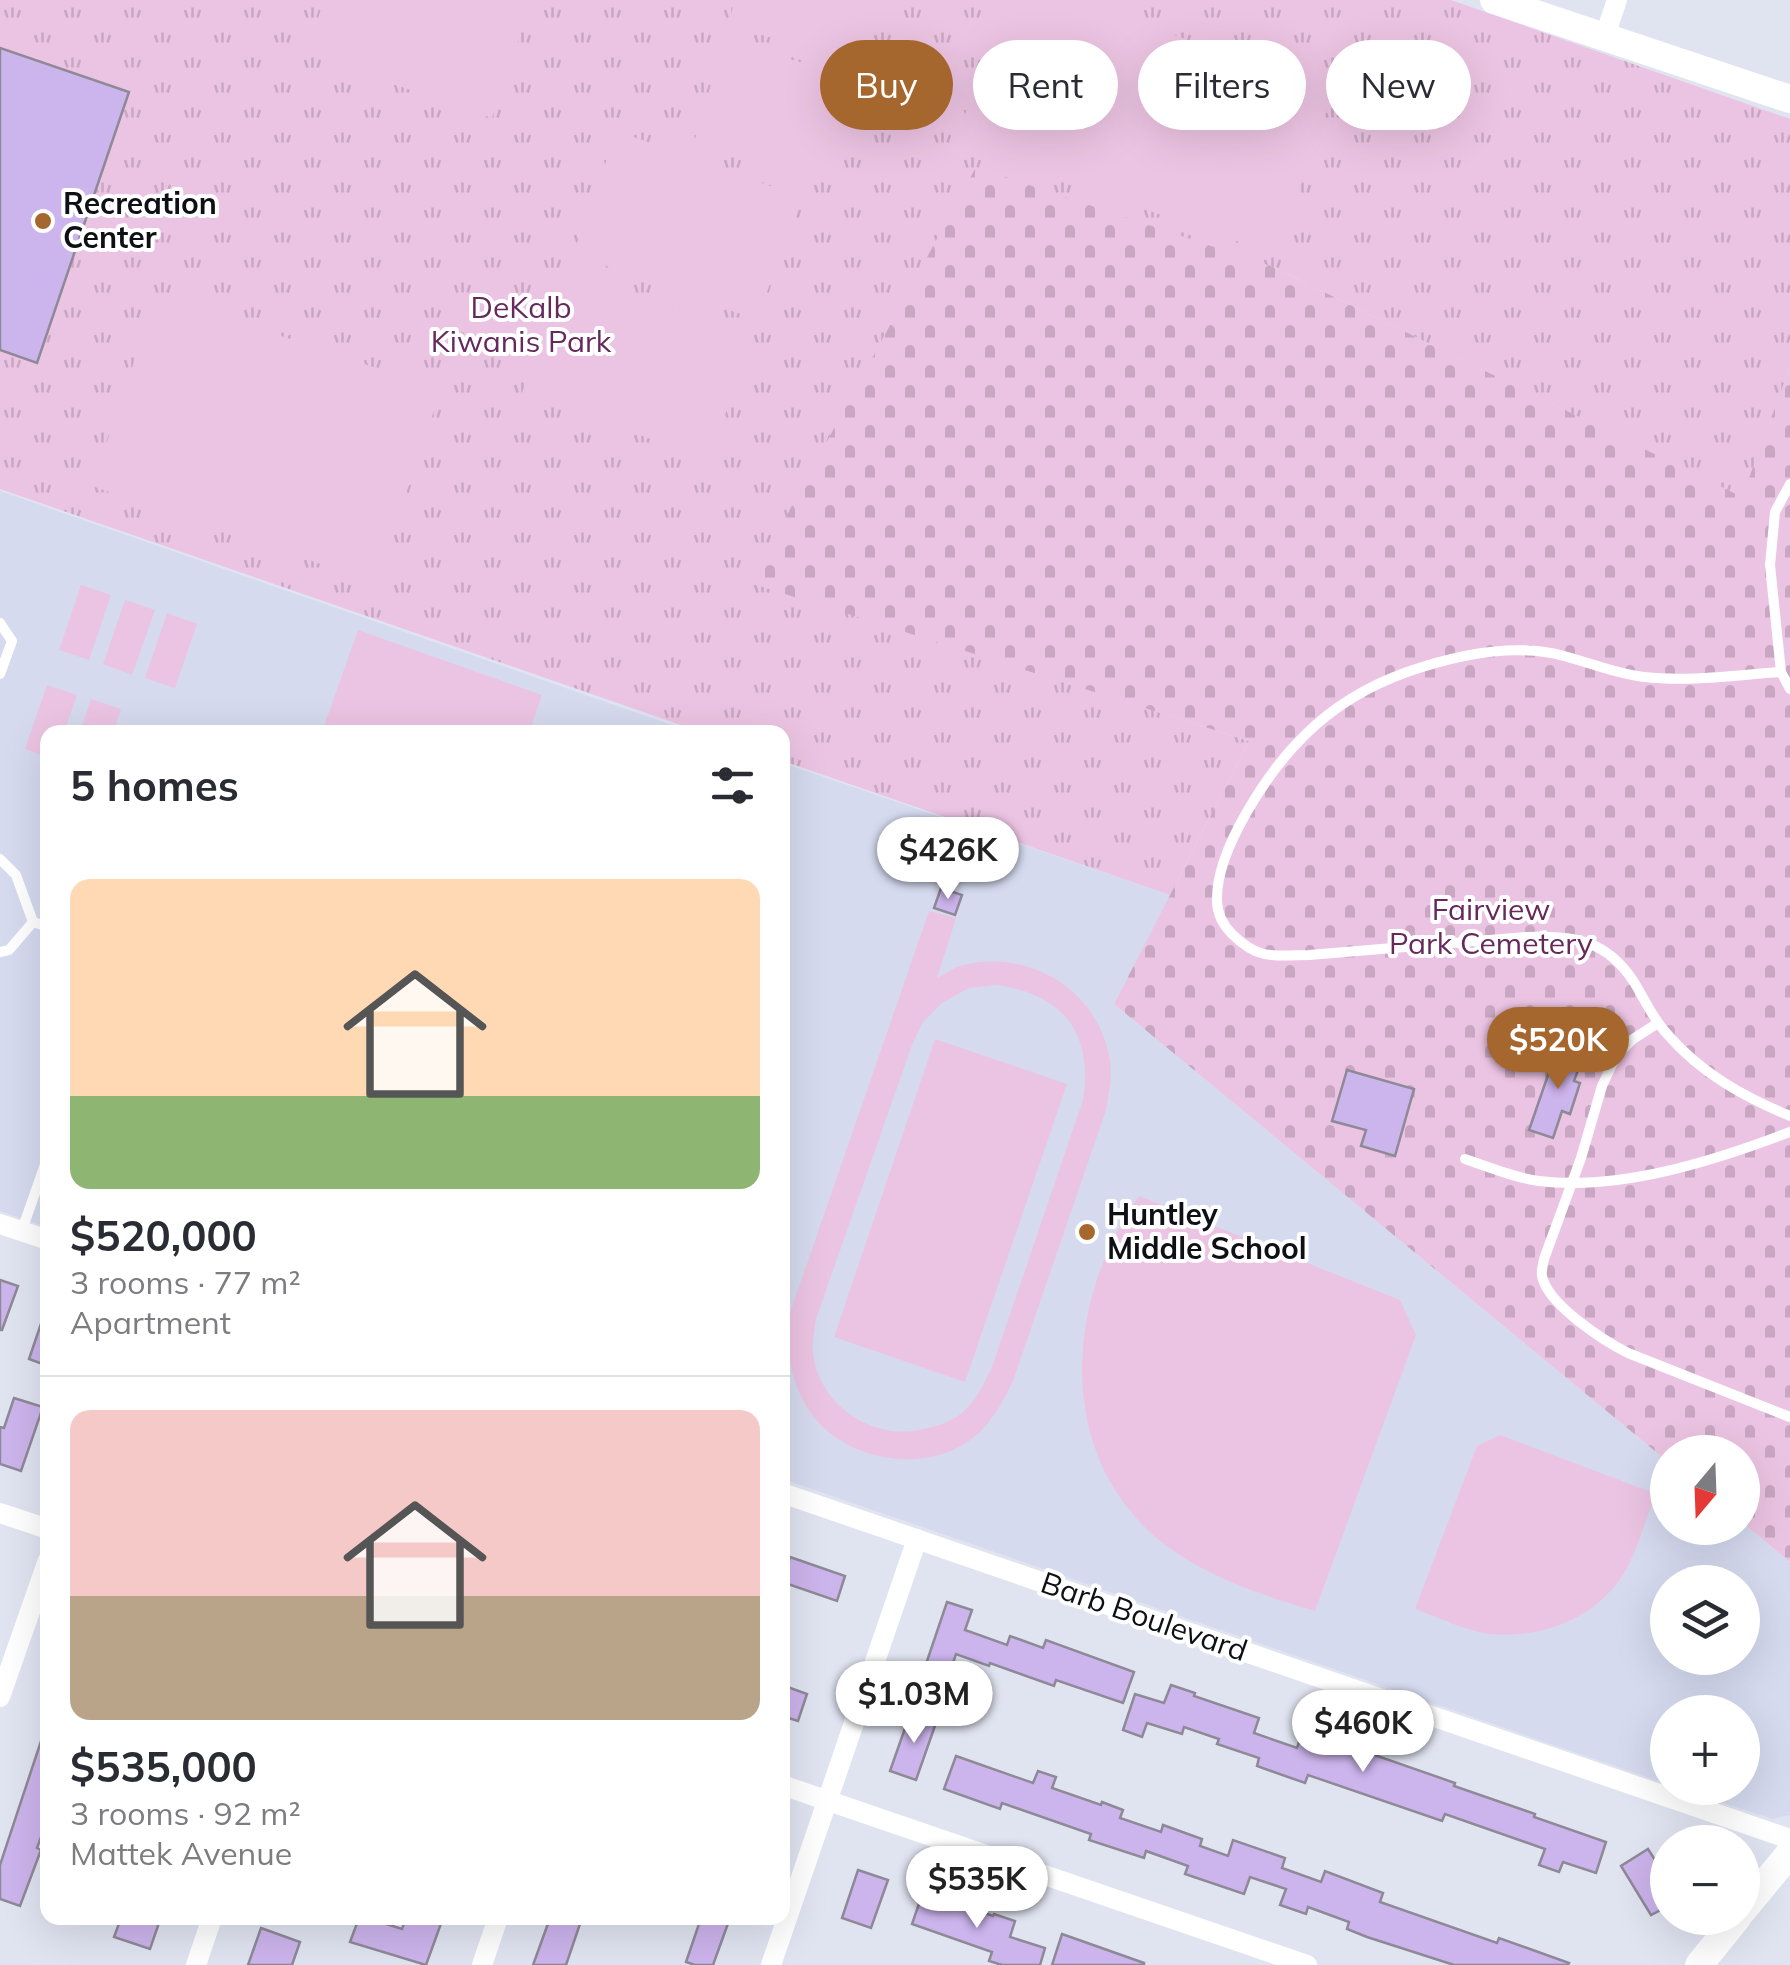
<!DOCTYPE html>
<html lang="en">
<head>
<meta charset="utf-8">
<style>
	body { margin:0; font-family:Mulish,sans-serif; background:#f2f2f3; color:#2b2b33; height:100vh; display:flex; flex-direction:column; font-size:38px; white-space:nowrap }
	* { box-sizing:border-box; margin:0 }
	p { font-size:32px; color:#7c7c81 }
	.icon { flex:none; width:55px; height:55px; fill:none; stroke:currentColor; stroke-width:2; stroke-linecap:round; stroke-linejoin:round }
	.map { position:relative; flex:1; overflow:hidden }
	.side { position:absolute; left:40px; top:725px; width:750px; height:1200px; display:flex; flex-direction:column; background:#fff; border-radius:20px; box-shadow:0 10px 40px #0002 }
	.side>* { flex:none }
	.hud { position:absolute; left:820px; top:40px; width:820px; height:90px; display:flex; gap:20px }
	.needle { width:65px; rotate:199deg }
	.tools { position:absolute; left:1650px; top:1435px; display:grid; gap:20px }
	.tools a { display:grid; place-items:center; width:110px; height:110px; border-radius:50%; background:#fff; box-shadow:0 10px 40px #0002; font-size:50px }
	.price { position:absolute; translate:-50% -85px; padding:0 22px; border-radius:35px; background:#fff; color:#222; font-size:32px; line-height:65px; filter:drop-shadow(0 2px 5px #0008) }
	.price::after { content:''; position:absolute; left:50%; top:60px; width:30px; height:22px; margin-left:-15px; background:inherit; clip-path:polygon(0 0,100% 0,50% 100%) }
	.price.current { background:#a6672e; color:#fff }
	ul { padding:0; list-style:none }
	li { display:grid; align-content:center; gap:20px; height:530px; padding:0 30px }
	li+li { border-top:2px solid #e1e1e2 }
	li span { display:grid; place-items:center; height:310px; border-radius:20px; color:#555 }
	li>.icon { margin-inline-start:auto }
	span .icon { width:180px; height:180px; fill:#fffc; stroke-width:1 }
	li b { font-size:42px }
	h2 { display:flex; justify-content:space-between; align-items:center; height:120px; padding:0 30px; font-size:42px }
	.chip { padding:0 35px; border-radius:45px; background:#fff; box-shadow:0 10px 40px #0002; font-size:35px; line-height:90px }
	.chip.current { background:#a6672e; color:#fff }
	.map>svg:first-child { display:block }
	.built { fill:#d5daef; fill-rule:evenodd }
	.grass { fill:url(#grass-tufts) }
	.cemetery { fill:url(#cemetery-stones) }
	.garden { fill:#ecc4e3; fill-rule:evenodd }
	.building { fill:#ccb4ec; stroke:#8e8996; stroke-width:2.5 }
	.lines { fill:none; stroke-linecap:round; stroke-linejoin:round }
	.lane { stroke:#fff; stroke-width:10 }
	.street { stroke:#fff; stroke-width:20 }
	.secondary { stroke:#fff; stroke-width:28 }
	.poi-dot { fill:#a6672e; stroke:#fff; stroke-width:4 }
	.labels { text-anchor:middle; stroke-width:8; stroke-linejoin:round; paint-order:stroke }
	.poi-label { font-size:30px; font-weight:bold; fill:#0f1015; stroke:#fff; text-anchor:start }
	.park-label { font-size:30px; fill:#65295c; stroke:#fff }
	.street-label { font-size:30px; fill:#0f1015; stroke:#fff }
</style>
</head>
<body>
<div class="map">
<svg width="1790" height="1965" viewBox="0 0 1790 1965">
	<defs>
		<pattern id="grass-tufts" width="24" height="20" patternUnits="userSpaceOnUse" patternTransform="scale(2.5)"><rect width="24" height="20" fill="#ecc4e3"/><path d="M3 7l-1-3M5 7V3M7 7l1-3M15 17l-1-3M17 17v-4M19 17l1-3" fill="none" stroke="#c9a7c2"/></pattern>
		<pattern id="cemetery-stones" width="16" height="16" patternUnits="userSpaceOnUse" patternTransform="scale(2.5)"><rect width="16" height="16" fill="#ecc4e3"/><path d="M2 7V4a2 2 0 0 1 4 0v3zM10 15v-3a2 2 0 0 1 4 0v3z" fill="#c9a7c2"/></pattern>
	</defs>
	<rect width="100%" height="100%" fill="#e0e4f1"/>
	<g class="built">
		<path d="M 0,491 L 692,732 L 48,732 L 47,1227 L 0,1211 Z"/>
		<path d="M 783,763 L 1170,895 L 1114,1004 L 1667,1461 L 1668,1528 L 1742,1528 L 1743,1523 L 1790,1562 L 1790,1815 L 1773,1819 L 1678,1788 L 1742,1788 L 1742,1712 L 1668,1712 L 1667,1784 L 783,1479 ZM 1668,1582 L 1742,1582 L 1742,1658 L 1668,1658 Z"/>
	</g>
	<path class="grass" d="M 0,0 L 1451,0 L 1790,119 L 1790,367 L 1743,498 L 1271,266 L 750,582 L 1249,741 L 1170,895 L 783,761 L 782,732 L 701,732 L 0,489 Z"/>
	<path class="cemetery" d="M 976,167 L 1271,266 L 1742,497 L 1790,367 L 1790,1562 L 1743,1523 L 1742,1452 L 1668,1452 L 1667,1461 L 1114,1004 L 1249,741 L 750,583 Z"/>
	<g class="garden">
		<path d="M 324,0 L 532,0 L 492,118 L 306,54 Z"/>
		<path d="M 735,0 L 884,0 L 865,65 L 728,25 Z"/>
		<path d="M 1005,0 L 1074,0 L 1334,91 L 1276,255 L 955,143 Z"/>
		<path d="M 724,40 L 861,80 L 832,182 L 694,142 Z"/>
		<path d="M 617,131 L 801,197 L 757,320 L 573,254 Z"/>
		<path d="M 566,269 L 753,336 L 709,460 L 522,393 Z"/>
		<path d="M 157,294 L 441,390 L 376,583 L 92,486 Z"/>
		<path d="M 81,585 L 111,595 L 89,660 L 59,650 Z"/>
		<path d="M 125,600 L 155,610 L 132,675 L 103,664 Z"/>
		<path d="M 167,613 L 197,624 L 175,688 L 145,678 Z"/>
		<path d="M 358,630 L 542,695 L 529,732 L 322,732 Z"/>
		<path d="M 47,685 L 77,695 L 64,732 L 48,732 L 47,757 L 25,749 Z"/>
		<path d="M 91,699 L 121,709 L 113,732 L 80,732 Z"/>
		<path d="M 929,911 L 956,918 L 937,978 C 945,974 954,967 964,965 C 1029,949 1097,990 1109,1056 C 1113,1074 1109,1093 1106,1110 L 1013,1381 C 1002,1404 988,1429 966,1443 C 912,1477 826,1456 800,1394 C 787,1365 787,1341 791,1310 ZM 997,985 C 1064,995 1093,1033 1083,1100 L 992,1367 C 984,1384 976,1400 962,1413 C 950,1423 933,1427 919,1430 C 869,1440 817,1402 813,1351 C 812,1341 815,1329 816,1319 L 912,1045 L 923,1022 L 942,1003 L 969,988 Z"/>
		<path d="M 935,1039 L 1067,1084 L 965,1382 L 834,1337 Z"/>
		<path d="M 1139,1196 L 1400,1300 L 1416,1335 L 1315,1611 C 1264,1596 1212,1579 1168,1547 C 1054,1463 1063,1302 1139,1196 Z"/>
		<path d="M 1500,1435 L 1656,1494 C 1646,1517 1637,1552 1624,1573 C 1596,1619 1541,1639 1489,1634 C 1467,1631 1437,1617 1415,1609 L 1477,1446 Z"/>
	</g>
	<g class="building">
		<path d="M 0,48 L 129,92 L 37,363 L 0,350 Z"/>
		<path d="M 941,888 L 962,895 L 955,915 L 934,908 Z"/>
		<path d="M 1558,1046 L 1584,1054 L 1574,1081 L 1580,1083 L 1570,1114 L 1562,1111 L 1553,1138 L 1529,1130 Z"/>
		<path d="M 1347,1070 L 1414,1089 L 1395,1156 L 1361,1146 L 1366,1130 L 1332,1121 Z"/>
		<path d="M 0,1280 L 18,1286 L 2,1330 L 0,1330 Z"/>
		<path d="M 45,1312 L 48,1312 L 48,1366 L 29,1359 Z"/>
		<path d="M 14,1398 L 43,1407 L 21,1471 L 0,1464 L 0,1427 L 4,1428 Z"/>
		<path d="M 790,1557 L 845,1576 L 837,1601 L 782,1582 Z"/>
		<path d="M 947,1602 L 972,1610 L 965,1630 L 1007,1645 L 1010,1636 L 1043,1648 L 1046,1640 L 1134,1672 L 1123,1703 L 1056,1680 L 1054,1686 L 990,1663 L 989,1666 L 956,1654 L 950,1672 L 926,1664 Z"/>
		<path d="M 782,1685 L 807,1694 L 798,1721 L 782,1716 Z"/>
		<path d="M 1171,1685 L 1195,1693 L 1194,1696 L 1259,1718 L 1254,1733 L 1297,1748 L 1303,1730 L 1455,1783 L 1454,1786 L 1535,1814 L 1534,1817 L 1606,1842 L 1596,1873 L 1563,1862 L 1559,1872 L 1539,1865 L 1545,1849 L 1445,1814 L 1442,1821 L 1308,1775 L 1305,1783 L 1257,1766 L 1259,1758 L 1217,1744 L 1219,1739 L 1184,1727 L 1182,1734 L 1147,1723 L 1142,1737 L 1123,1730 L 1135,1694 L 1164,1703 Z"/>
		<path d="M 911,1711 L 937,1720 L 916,1780 L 890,1771 Z"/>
		<path d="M 45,1729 L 48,1729 L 48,1818 L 37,1848 L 41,1850 L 20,1906 L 0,1899 L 0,1865 Z"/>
		<path d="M 956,1756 L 1033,1783 L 1038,1771 L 1056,1777 L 1052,1788 L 1101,1805 L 1102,1802 L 1123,1810 L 1120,1818 L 1161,1832 L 1163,1825 L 1202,1839 L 1200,1846 L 1228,1856 L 1233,1840 L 1285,1858 L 1282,1868 L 1321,1882 L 1325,1871 L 1383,1893 L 1380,1902 L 1497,1943 L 1499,1938 L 1569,1963 L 1568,1965 L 1454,1965 L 1367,1937 L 1347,1929 L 1349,1922 L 1308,1907 L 1306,1914 L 1280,1905 L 1286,1889 L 1250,1877 L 1244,1894 L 1185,1874 L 1188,1866 L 1146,1851 L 1144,1858 L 1089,1840 L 1091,1834 L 1002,1803 L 1000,1809 L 944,1789 Z"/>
		<path d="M 1648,1849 L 1668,1880 L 1668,1906 L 1651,1915 L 1621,1866 Z"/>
		<path d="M 858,1870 L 888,1880 L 871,1928 L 842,1918 Z"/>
		<path d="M 923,1892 L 993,1916 L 994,1914 L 1015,1921 L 1010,1937 L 1045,1948 L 1040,1965 L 1002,1965 L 989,1961 L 992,1952 L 912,1924 Z"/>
		<path d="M 121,1918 L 142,1918 L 159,1923 L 150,1949 L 114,1937 Z"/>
		<path d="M 359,1918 L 367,1918 L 402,1929 L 406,1918 L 443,1918 L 426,1965 L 350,1942 Z"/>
		<path d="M 550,1918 L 582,1918 L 566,1965 L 533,1965 Z"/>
		<path d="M 701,1918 L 730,1918 L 713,1965 L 695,1965 L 686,1962 Z"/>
		<path d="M 261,1928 L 300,1942 L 292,1965 L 248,1965 Z"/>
		<path d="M 1062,1934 L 1144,1963 L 1144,1965 L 1052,1965 Z"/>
	</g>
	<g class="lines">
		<g class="lane">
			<path d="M 1790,484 L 1775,512 L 1770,565 L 1781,672 L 1790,689"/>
			<path d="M 0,623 L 12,641 L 0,674"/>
			<path d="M 1781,672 C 1736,675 1689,682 1644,677 C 1616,674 1591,663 1564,656 C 1513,642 1456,655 1407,672 C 1368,686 1334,706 1305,735 C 1269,770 1216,849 1217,900 C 1217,914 1223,925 1232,934 C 1241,943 1251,951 1264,954 C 1278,957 1294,955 1309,955 L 1526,937 C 1574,936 1606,939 1634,982 C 1645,1000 1653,1019 1668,1035 C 1701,1073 1744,1097 1790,1116"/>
			<path d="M 0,859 L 16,875 L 33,922"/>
			<path d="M 0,952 L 9,950 L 33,922 L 48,927"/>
			<path d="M 1658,1023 L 1633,1039 L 1616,1056 L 1602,1086 L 1581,1158 L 1544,1259 C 1543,1265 1541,1271 1542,1276 C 1547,1304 1604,1341 1628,1353 L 1790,1417"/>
			<path d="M 1465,1159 C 1486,1166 1518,1179 1539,1181 C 1620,1191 1714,1161 1790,1132"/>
			<path d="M 22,1230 L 48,1156"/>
		</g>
		<g class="street">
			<path d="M 1604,38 L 1617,0"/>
			<path d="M 0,1224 L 48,1240"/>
			<path d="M 782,1493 L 1790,1839"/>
			<path d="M 0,1513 L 48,1529"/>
			<path d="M 0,1697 L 48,1560"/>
			<path d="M 782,1785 L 1307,1965"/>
			<path d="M 196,1965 L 212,1918"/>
			<path d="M 482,1965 L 498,1918"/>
			<path d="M 771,1965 L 917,1539"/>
		</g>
		<g class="secondary">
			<path d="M 1494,0 L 1790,99"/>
			<path d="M 1742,1911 L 1790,1853"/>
			<path d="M 1699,1965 L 1737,1918"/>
		</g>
	</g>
	<g class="poi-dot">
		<circle cx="43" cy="221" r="10"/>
		<circle cx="1087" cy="1232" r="10"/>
	</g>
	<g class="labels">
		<g class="poi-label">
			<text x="63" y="214">Recreation<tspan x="63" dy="34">Center</tspan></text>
			<text x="1107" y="1225">Huntley<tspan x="1107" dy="34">Middle School</tspan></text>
		</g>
		<g class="park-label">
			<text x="521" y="318">DeKalb<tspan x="521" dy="34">Kiwanis Park</tspan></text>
			<text x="1491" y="920">Fairview<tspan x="1491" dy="34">Park Cemetery</tspan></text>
		</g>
		<g class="street-label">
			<text transform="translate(1144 1617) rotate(19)" y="10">Barb Boulevard</text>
		</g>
	</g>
</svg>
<div class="tools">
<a><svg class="needle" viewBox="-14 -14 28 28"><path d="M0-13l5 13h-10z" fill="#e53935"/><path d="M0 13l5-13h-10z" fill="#7c7c81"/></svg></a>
<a><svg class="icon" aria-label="layers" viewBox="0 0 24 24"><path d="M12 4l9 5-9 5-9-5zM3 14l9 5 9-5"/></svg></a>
<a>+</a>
<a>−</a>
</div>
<b class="price" style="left:948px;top:902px">$426K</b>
<b class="price current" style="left:1558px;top:1092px">$520K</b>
<b class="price" style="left:914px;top:1746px">$1.03M</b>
<b class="price" style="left:1363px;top:1775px">$460K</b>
<b class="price" style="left:977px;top:1931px">$535K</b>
<div class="hud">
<a class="chip current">Buy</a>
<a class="chip">Rent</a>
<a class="chip">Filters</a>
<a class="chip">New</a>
</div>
<section class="side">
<h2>5 homes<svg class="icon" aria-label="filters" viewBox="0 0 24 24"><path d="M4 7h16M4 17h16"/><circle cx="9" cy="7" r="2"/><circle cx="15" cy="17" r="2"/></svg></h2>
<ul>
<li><span style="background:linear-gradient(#ffd9b3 70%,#8fb573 0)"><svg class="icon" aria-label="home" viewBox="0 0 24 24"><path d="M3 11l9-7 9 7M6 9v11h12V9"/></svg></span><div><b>$520,000</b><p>3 rooms · 77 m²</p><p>Apartment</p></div></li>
<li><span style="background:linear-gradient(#f6c9c9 60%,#b9a48a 0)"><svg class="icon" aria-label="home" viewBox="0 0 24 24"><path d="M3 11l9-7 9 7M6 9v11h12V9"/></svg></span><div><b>$535,000</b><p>3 rooms · 92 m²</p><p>Mattek Avenue</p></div></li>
</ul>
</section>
</div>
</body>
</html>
